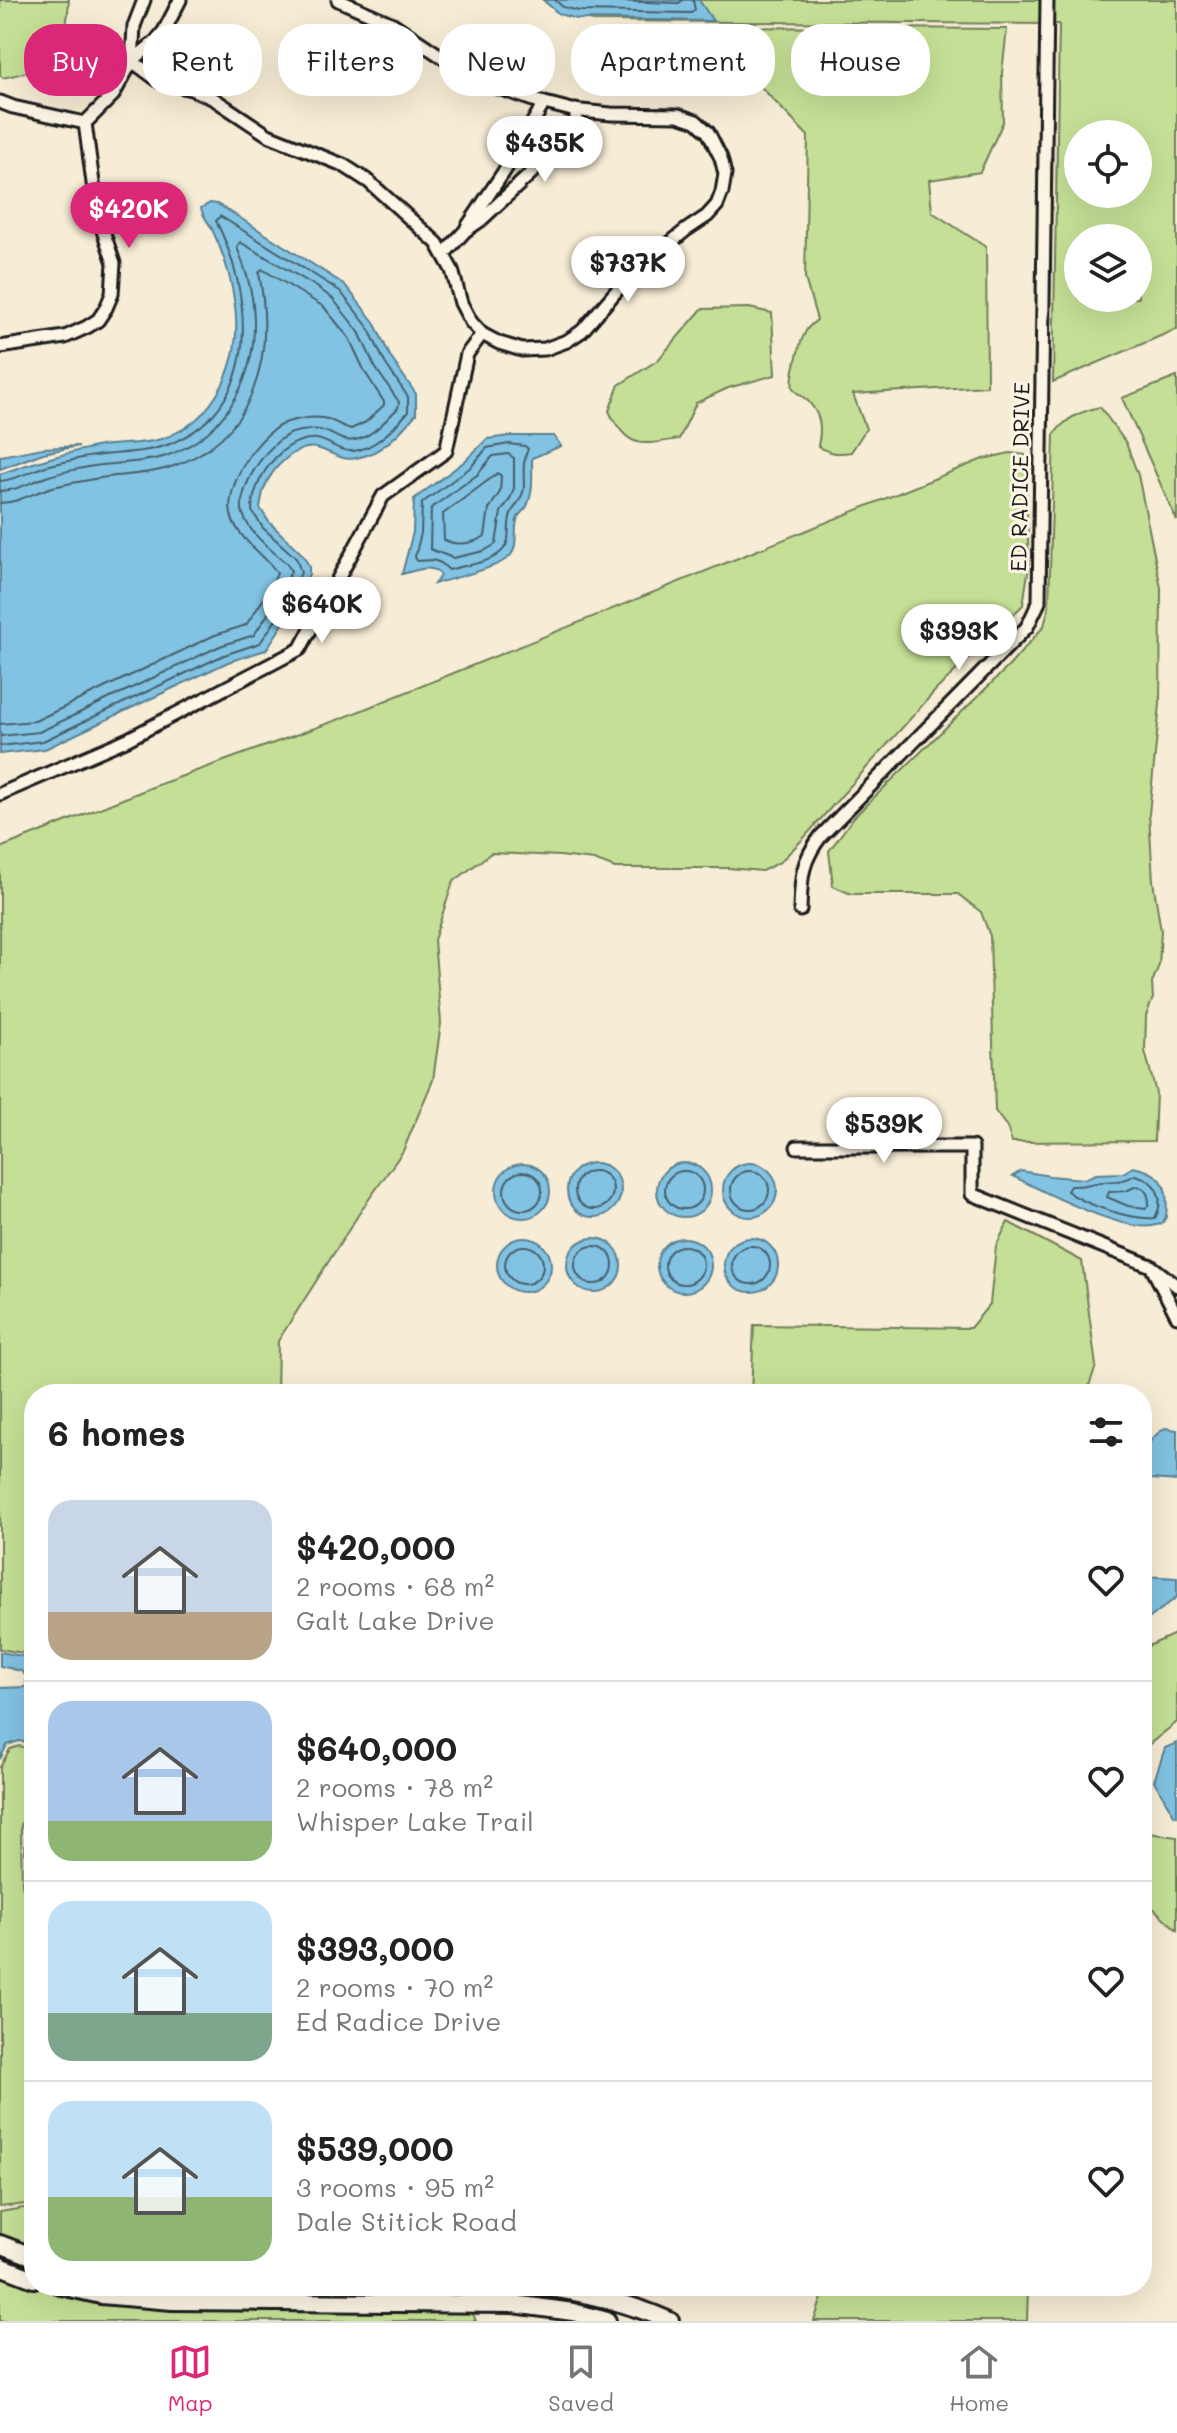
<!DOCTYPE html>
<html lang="en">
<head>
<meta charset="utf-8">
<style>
	body { margin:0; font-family:Mali,sans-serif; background:#f6f6f6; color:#222; height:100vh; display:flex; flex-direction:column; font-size:30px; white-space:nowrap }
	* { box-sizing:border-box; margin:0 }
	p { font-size:26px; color:#767676 }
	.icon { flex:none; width:44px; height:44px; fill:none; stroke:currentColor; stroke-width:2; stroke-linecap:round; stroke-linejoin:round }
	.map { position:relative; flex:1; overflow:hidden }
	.panel { position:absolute; left:24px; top:1384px; width:1128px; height:912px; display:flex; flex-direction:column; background:#fff; border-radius:32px; box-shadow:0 8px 32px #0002 }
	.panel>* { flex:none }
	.guide { position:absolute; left:24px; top:24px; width:1130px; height:72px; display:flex; gap:16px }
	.fabs { position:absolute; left:1064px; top:120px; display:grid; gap:16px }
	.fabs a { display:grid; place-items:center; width:88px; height:88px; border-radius:50%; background:#fff; box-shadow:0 8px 32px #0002; font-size:40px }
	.price { position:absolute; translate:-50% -68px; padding:0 18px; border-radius:28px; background:#fff; color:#222; font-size:26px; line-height:52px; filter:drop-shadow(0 2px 4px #0008) }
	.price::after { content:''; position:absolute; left:50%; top:48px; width:24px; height:18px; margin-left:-12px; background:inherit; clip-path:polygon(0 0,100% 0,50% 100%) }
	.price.selected { background:#db2777; color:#fff }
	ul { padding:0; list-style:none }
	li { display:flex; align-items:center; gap:24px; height:200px; padding:0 24px }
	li+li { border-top:2px solid #e0e0e0 }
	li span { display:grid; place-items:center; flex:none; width:224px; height:160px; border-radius:24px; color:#555 }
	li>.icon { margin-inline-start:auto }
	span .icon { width:96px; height:96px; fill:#fffc; stroke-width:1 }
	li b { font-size:34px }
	h2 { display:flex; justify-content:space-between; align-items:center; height:96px; padding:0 24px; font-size:34px }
	.tag { padding:0 28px; border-radius:32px; background:#fff; box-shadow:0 8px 32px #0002; font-size:28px; line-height:72px }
	.tag.selected { background:#db2777; color:#fff }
	.tabs { display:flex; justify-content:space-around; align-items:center; height:112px; border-top:2px solid #e0e0e0; background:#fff; font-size:22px; color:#767676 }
	.tabs a { display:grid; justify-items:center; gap:4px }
	.tabs .selected { color:#db2777 }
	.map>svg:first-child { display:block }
	.green { fill:#c5e096; stroke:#707e59; stroke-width:2; fill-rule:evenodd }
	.water { fill:#82c3e3; stroke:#598093; stroke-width:2 }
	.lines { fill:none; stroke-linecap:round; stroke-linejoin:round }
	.shore { stroke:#455f6c; stroke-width:2 }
	.street-casing { stroke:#1c1c1c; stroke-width:17 }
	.secondary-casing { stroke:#1c1c1c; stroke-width:22 }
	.street { stroke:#fcf5e5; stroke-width:11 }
	.secondary { stroke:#fcf5e5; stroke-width:16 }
	.labels { text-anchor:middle; stroke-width:6; stroke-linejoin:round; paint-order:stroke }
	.street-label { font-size:22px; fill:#1c1c1c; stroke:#fcf5e5 }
</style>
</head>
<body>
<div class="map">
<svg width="1177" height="2321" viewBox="0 0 1177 2321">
	<rect width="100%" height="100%" fill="#f7ecd5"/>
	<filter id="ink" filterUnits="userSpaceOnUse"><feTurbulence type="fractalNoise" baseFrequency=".0125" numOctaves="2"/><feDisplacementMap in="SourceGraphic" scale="16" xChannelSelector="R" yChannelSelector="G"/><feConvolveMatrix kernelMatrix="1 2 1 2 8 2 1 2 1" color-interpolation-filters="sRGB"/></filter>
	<g filter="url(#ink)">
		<g class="green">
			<path d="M 0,0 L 69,0 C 68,15 65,44 55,56 C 44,69 19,74 3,78 L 0,75 Z"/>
			<path d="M 547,0 L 1177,0 L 1177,329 L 1053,382 L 1059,24 L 592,21 ZM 1078,134 L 1138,134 L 1138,194 L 1078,194 ZM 1078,238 L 1138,238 L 1138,298 L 1078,298 Z"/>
			<path d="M 716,27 L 1007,29 L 1002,73 L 1003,122 L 980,172 L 929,180 L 932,212 L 986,247 L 987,386 L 853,394 L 866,429 L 851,452 C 838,454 829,454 818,446 C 822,428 821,414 807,400 C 802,396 796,393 793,388 C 790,380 800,341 805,333 C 807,327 812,324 817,320 L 805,278 L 808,136 L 763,89 Z"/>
			<path d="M 749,308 L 772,313 L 775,375 L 728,388 L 696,403 L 679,439 C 641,445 628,450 609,411 L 619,385 L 658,360 L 702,309 Z"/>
			<path d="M 1177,377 L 1177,521 L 1122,398 Z"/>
			<path d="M 1100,407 L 1126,443 L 1138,475 L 1161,588 L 1160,704 L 1149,814 L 1153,881 L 1161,931 L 1159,965 L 1152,983 L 1153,998 L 1146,1016 L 1145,1051 L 1156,1093 L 1154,1141 L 1012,1142 L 1007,1127 L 995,1111 L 990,936 L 981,912 L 958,894 L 851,894 L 833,886 L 829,851 L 854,817 L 1010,665 L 1044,626 L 1049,606 L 1054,435 C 1064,419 1081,411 1100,407 Z"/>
			<path d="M 1010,453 L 1025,455 L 1029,566 L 1023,605 L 935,691 L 802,840 L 780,862 L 762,871 L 728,868 L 615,868 L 594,860 L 560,856 L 491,853 L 453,882 L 434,940 L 441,1023 L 433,1080 L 403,1151 L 362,1209 L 278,1341 L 277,1394 L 34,1394 L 34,1655 L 0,1649 L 0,848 L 155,786 L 340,719 L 983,459 Z"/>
			<path d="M 1008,1222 L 1082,1261 L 1096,1366 L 1086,1394 L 751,1394 L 754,1325 L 970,1328 L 990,1304 L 996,1246 Z"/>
			<path d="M 1177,1633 L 1177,1722 L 1142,1750 L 1142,1649 Z"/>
			<path d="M 19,1746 L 34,1750 L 34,1784 L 21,1826 L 22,1884 L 34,1926 L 34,2203 L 0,2207 L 0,1767 L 10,1749 Z"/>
			<path d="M 34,1798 L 34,1910 C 23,1871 21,1837 34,1798 Z"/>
			<path d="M 1142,1832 L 1177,1837 L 1177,1930 L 1142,1898 Z"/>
			<path d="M 23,2208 L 34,2208 L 34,2286 L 461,2286 L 476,2321 L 0,2321 L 0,2212 Z"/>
			<path d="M 826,2286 L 1028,2286 L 1027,2321 L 814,2321 Z"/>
		</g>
		<g class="water">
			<path d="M 543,0 L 699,0 L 713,21 L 577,19 L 559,14 Z"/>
			<path d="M 210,203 L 217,204 L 226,209 L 345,285 L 374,322 L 391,358 L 416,394 L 416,414 C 400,433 381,454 356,458 C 341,461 333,453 320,449 C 297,441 271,469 264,489 C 262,495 261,502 260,508 L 269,522 L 302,554 L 309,566 L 309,574 L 298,601 L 266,650 L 228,662 L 45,749 L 0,754 L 0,474 C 33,462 66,453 100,446 C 120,443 142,445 161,439 C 217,421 242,361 235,306 C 232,281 223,252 212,229 C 208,221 203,217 201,208 Z"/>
			<path d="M 510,436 L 554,436 L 561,446 L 532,458 C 532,474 534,493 526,508 C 525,509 519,515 518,517 C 513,529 519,544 511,555 C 501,568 452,578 434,584 L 441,575 C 432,563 415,571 402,574 L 413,532 L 414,499 L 465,461 L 487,439 Z"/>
			<path d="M 79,446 L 43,453 L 0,469 L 0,456 L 43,448 Z"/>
			<circle cx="594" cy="1190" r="27"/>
			<circle cx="684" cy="1190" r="27"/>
			<circle cx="750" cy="1190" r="27"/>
			<circle cx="523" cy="1191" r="27"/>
			<path d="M 1133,1167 C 1164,1173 1169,1186 1166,1217 C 1163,1222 1163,1224 1157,1225 C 1127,1235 1042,1191 1013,1176 L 1021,1171 L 1050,1176 L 1084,1179 L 1096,1174 L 1123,1173 Z"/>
			<circle cx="751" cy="1265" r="27"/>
			<circle cx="594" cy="1265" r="27"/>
			<circle cx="524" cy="1265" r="27"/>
			<circle cx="684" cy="1265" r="27"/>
			<path d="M 1165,1428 L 1177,1430 L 1177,1481 L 1151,1479 C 1148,1475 1143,1472 1142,1467 C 1137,1453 1154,1435 1165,1428 Z"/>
			<path d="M 1142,1576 L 1177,1578 L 1177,1597 L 1142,1624 Z"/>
			<path d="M 0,1652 L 34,1658 L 34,1744 L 19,1741 L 7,1745 L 0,1759 L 0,1688 L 26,1687 L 26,1676 L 21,1671 L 0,1666 Z"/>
			<path d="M 1177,1743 L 1177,1816 L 1174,1815 L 1154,1781 L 1165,1748 Z"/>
		</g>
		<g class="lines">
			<g class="shore">
				<path d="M 555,0 L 563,7 L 579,11 L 691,13 L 695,10 L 693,0"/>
				<path d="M 575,0 L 679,3 L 683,0"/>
				<path d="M 509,444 L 525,446 L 528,449 C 522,461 524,474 524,487 C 523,500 515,504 511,514 C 508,522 509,532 508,540 C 503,563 468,564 449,570 L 441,563 L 433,560 L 417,561 L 415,557 L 421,533 L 422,503 L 471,467 L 487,448 Z"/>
				<path d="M 508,454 L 514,458 L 514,488 L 510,499 L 501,512 L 496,544 L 484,551 L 453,558 L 430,549 L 431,508 L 477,475 L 493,456 Z"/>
				<path d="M 498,473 L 501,476 L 500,492 L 489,509 L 485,536 C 473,544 457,546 444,540 L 443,514 Z"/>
				<path d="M 0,481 C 16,480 31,471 46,466 C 58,463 70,461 82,458 C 111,452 145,455 172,443 C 263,405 253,294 216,221 L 220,216 L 340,291 L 368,327 L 385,363 L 408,397 L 408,412 C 394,428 375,449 353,451 C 338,452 330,441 317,439 C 283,436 252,479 252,511 L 263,528 L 296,558 L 301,572 L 291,598 L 260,643 L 224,655 L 43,741 L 0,746"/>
				<path d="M 0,491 C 16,491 31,482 46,477 C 60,472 74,470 88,467 C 113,462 142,464 166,456 C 230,434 260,370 253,305 C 251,285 244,266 237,247 L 240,242 L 317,287 L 333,299 L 359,332 L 375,367 L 399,402 L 398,408 C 386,420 372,437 355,440 C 341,443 333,432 320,430 C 313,428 303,431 296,432 C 271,436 235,489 243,514 C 250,535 272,550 287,564 L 291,571 L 282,593 L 254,635 L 220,646 L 39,732 L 0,736"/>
				<path d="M 0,503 C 18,503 35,492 53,487 C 64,484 77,482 89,480 C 114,474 143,476 168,468 C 257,440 275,355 259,273 L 262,269 L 324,307 L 349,338 L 365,372 L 384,402 L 384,405 L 366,422 L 351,429 C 342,427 336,422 328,419 C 317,416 302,418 291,421 C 261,427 219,490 233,521 C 243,543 264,554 277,573 L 271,588 L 246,625 L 215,635 L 35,721 L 0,724"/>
				<circle cx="594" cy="1190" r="19"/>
				<circle cx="684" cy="1190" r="19"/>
				<circle cx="750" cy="1190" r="19"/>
				<circle cx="523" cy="1191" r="19"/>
				<path d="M 1135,1175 C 1156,1180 1166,1198 1155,1218 C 1131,1220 1085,1205 1067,1191 L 1070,1186 C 1083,1187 1090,1183 1103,1182 C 1115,1181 1124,1182 1135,1175 Z"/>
				<path d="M 1137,1186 C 1146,1188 1149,1196 1149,1204 L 1146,1208 L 1128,1206 L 1107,1197 L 1109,1192 L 1126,1191 Z"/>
				<circle cx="751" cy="1265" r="19"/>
				<circle cx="594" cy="1265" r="19"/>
				<circle cx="524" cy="1265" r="19"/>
				<circle cx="684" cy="1265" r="19"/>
			</g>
			<g class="street-casing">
				<g id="street">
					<path d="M 132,61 L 159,81 L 191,89 L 214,99 L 268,135 L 343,165 L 368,181 L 437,243 L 452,270 L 461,303 L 471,322 L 482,334 L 499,343 L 522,350 L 545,349 L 567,341 L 582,331 L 619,288 L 649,260 L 686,230 L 707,216 L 717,205 L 722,192 L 725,174 L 721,158 L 708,132 L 696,121 L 678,115 L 611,114 L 572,110 L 533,100 L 490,85 L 448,61 L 393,24 L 338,0"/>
					<path d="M 132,61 L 134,26 L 144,0"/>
					<path d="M 0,102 L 13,107 L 85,123"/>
					<path d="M 467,227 L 505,170 L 544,103"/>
					<path d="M 444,254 L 465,231 L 481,220 L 572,135 L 576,126 L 576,110"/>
					<path d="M 0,347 L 65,337 L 87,327 L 98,320 L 106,308 L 112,294 L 114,263 L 97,213 L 85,123 L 113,95 L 132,61 L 156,41 L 164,31 L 180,0"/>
					<path d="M 0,794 L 128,739 L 300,649 L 383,496 L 446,451 L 467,354 L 482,334"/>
					<path d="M 800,910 C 801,878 801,862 821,836 L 1027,627 L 1039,602 L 1047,0"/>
					<path d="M 797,1147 L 972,1147 L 972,1194 L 1151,1266 L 1177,1286"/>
					<path d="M 1153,1270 L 1177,1316"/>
				</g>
			</g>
			<g class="secondary-casing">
				<g id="secondary">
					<path d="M 0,2244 L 34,2257"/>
					<path d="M 0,2266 L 34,2279"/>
					<path d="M 61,2286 L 101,2295 L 172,2301 L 514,2304 L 573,2312 L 607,2321"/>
					<path d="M 537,2286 C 583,2292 627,2302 670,2321"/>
					<path d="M 383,2303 L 383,2286"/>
				</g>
			</g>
			<use href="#street" class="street"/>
			<use href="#secondary" class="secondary"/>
		</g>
	</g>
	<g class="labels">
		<g class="street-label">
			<text transform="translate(1020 477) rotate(-89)" y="8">ED RADICE DRIVE</text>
		</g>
	</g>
</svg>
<div class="fabs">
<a><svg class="icon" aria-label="locate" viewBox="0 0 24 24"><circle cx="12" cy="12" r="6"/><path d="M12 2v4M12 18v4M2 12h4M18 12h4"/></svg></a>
<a><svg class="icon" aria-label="layers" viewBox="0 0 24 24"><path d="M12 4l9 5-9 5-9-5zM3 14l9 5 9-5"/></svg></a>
</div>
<b class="price" style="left:545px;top:184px">$435K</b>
<b class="price selected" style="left:129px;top:250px">$420K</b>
<b class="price" style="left:628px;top:304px">$737K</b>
<b class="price" style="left:322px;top:645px">$640K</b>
<b class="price" style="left:959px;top:672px">$393K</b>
<b class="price" style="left:884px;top:1165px">$539K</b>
<div class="guide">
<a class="tag selected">Buy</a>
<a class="tag">Rent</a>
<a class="tag">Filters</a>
<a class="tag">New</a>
<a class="tag">Apartment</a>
<a class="tag">House</a>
</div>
<section class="panel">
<h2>6 homes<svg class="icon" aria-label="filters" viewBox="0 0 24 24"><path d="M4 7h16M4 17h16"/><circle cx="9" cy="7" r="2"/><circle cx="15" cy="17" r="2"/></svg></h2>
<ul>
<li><span style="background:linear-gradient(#c9d6e8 70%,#b9a48a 0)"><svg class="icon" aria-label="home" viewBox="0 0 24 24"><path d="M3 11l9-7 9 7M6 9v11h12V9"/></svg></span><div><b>$420,000</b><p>2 rooms · 68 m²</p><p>Galt Lake Drive</p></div><svg class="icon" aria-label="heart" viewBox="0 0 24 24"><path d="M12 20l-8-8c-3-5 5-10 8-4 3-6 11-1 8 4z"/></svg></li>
<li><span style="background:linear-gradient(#a9c7e8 75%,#8fb573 0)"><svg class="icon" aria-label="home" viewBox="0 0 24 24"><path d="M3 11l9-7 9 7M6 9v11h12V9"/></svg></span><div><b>$640,000</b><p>2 rooms · 78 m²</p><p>Whisper Lake Trail</p></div><svg class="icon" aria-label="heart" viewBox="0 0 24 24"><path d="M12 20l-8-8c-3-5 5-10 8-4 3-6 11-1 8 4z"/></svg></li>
<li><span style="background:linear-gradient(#bfe0f5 70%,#7fa58c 0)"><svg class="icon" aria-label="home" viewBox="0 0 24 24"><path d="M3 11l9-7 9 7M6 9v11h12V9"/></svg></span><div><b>$393,000</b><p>2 rooms · 70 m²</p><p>Ed Radice Drive</p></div><svg class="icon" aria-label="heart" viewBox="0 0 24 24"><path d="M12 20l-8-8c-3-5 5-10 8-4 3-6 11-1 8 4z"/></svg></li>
<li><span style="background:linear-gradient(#bfe0f5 60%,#8fb573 0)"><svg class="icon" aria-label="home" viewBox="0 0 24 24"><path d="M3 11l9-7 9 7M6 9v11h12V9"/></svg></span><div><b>$539,000</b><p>3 rooms · 95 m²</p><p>Dale Stitick Road</p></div><svg class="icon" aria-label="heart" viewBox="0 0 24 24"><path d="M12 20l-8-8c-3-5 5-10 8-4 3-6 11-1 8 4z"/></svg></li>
</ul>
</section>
</div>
<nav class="tabs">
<a class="selected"><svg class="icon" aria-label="map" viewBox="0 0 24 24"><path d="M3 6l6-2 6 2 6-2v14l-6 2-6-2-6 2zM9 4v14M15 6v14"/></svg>Map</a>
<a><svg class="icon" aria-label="saved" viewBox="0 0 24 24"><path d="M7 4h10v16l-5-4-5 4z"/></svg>Saved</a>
<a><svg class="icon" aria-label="home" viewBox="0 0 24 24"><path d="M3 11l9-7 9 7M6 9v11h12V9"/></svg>Home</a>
</nav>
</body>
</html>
